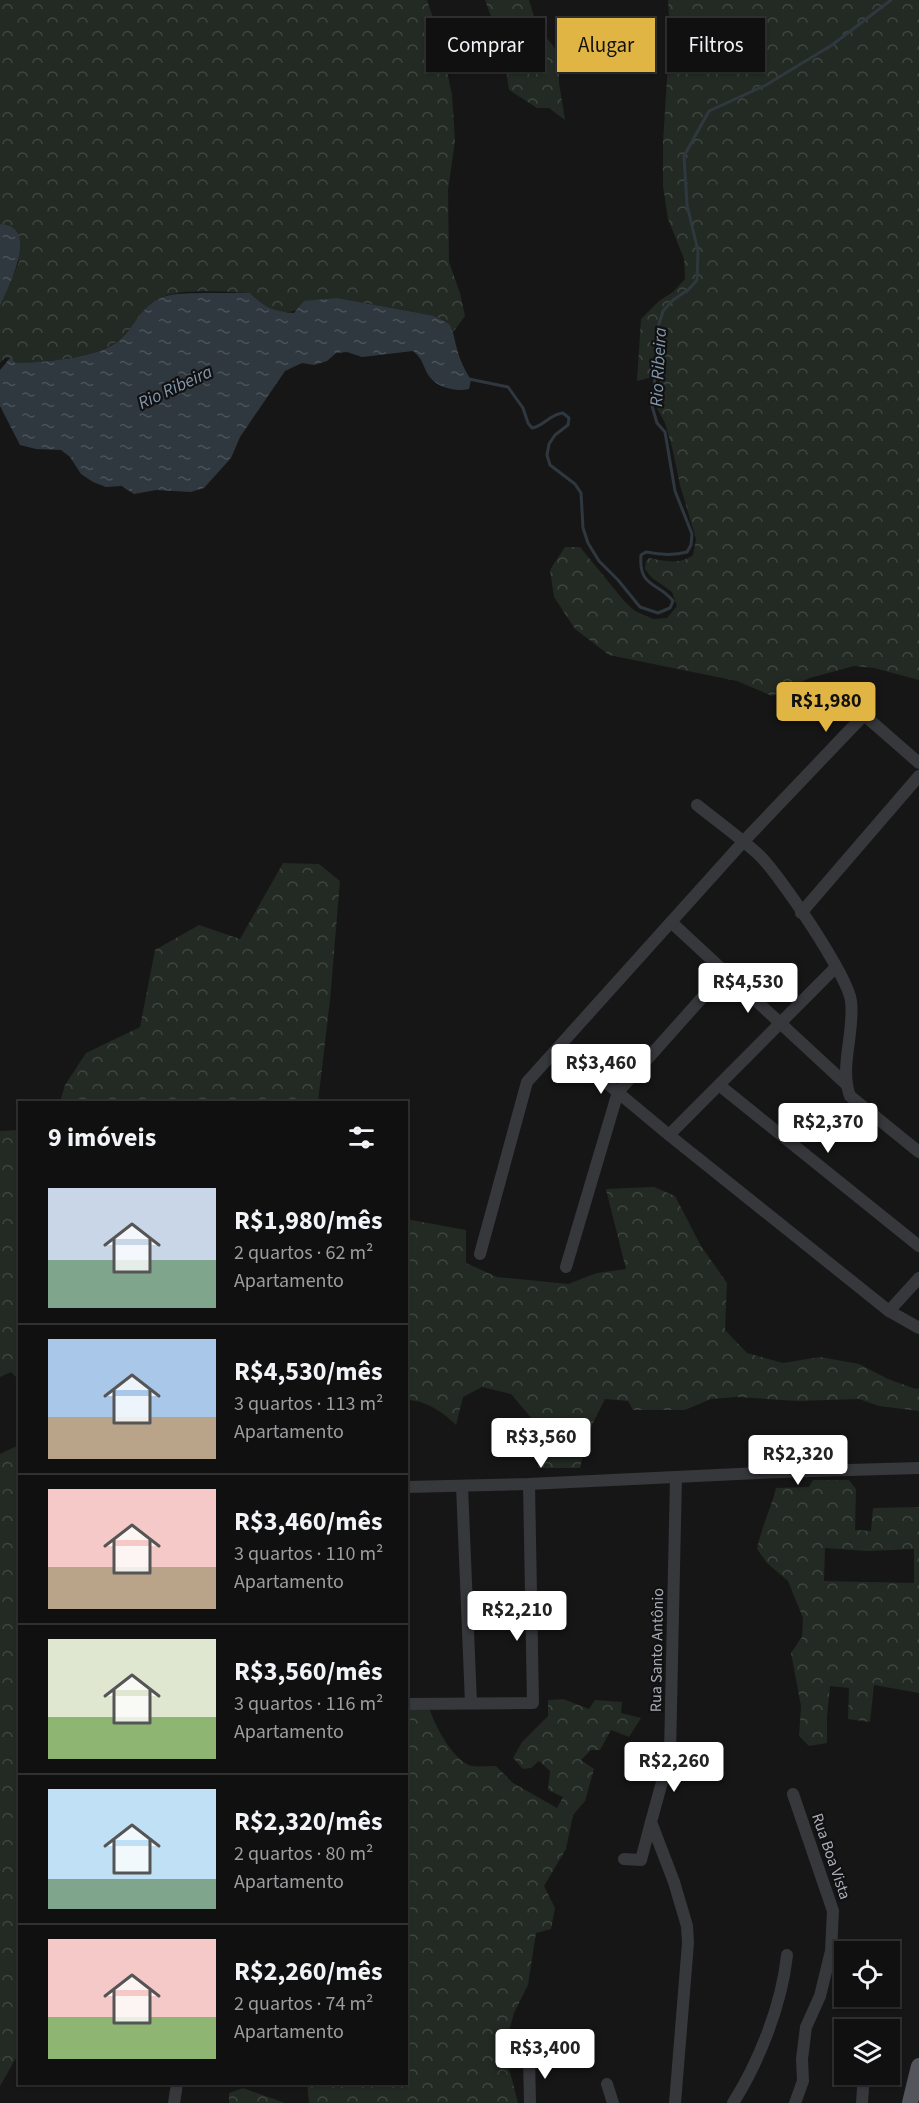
<!DOCTYPE html>
<html lang="pt">
<head>
<meta charset="utf-8">
<style>
	body { margin:0; font-family:"Source Sans 3",sans-serif; background:#1e1e1f; color:#f1f3f6; height:100vh; display:flex; flex-direction:column; font-size:22px; white-space:nowrap }
	* { box-sizing:border-box; margin:0 }
	p { font-size:20px; color:#9c9d9f }
	.icon { flex:none; width:33px; height:33px; fill:none; stroke:currentColor; stroke-width:2; stroke-linecap:round; stroke-linejoin:round }
	.map { position:relative; flex:1; overflow:hidden }
	.details { position:absolute; left:18px; top:1101px; width:390px; height:984px; display:flex; flex-direction:column; background:#101011; border-radius:0px; box-shadow:0 2px 4px #0004,0 0 0 2px #303031 }
	.details>* { flex:none }
	.banner { position:absolute; left:426px; top:18px; width:402px; height:54px; display:flex; gap:12px }
	.controls { position:absolute; left:834px; top:1941px; display:grid; gap:12px }
	.controls a { display:grid; place-items:center; width:66px; height:66px; border-radius:0px; background:#101011; box-shadow:0 2px 4px #0004,0 0 0 2px #303031; font-size:30px }
	.price { position:absolute; translate:-50% -51px; padding:0 14px; border-radius:6px; background:#fff; color:#222; font-size:20px; line-height:39px; filter:drop-shadow(0 2px 3px #0008) }
	.price::after { content:''; position:absolute; left:50%; top:36px; width:18px; height:14px; margin-left:-9px; background:inherit; clip-path:polygon(0 0,100% 0,50% 100%) }
	.price.selected { background:#e1b544; color:#111 }
	ul { padding:0; list-style:none }
	li { display:flex; align-items:center; gap:18px; height:150px; padding:0 30px }
	li+li { border-top:2px solid #303031 }
	li span { display:grid; place-items:center; flex:none; width:168px; height:120px; border-radius:0px; color:#555 }
	li>.icon { margin-inline-start:auto }
	span .icon { width:72px; height:72px; fill:#fffc; stroke-width:1 }
	li b { font-size:26px }
	h2 { display:flex; justify-content:space-between; align-items:center; height:72px; padding:0 30px; font-size:26px }
	.pill { padding:0 21px; border-radius:0px; background:#101011; box-shadow:0 2px 4px #0004,0 0 0 2px #303031; font-size:21px; line-height:54px }
	.pill.selected { background:#e1b544; color:#111 }
	.map>svg:first-child { display:block }
	.forest { fill:url(#forest-crowns); fill-rule:evenodd }
	.water { fill:url(#water-ripples) }
	.lines { fill:none; stroke-linecap:round; stroke-linejoin:round }
	.stream { stroke:#30383f; stroke-width:3 }
	.minor { stroke:#37383c; stroke-width:12 }
	.major { stroke:#53555b; stroke-width:16 }
	.labels { text-anchor:middle; stroke-width:4.5; stroke-linejoin:round; paint-order:stroke }
	.street-label { font-size:16px; fill:#a9acb6; stroke:#111112 }
	.water-label { font-size:18px; font-style:italic; fill:#8398ae; stroke:#111112 }
</style>
</head>
<body>
<div class="map">
<svg width="919" height="2103" viewBox="0 0 919 2103">
	<defs>
		<pattern id="forest-crowns" width="20" height="18" patternUnits="userSpaceOnUse" patternTransform="scale(1.5)"><rect width="20" height="18" fill="#222a23"/><path d="M2 6a3 3 0 1 1 6 0M12 15a3 3 0 1 1 6 0" fill="none" stroke="#3f4641"/></pattern>
		<pattern id="water-ripples" width="26" height="14" patternUnits="userSpaceOnUse" patternTransform="scale(1.5)"><rect width="26" height="14" fill="#30383f"/><path d="M2 4q2-2 4 0t4 0M15 11q2-2 4 0t4 0" fill="none" stroke="#4b5258"/></pattern>
	</defs>
	<rect width="100%" height="100%" fill="#161617"/>
	<g class="forest">
		<path d="M 0,0 L 427,0 L 441,42 L 452,95 L 455,141 L 448,190 L 449,262 L 460,293 L 465,316 L 454,331 L 444,320 L 430,315 L 337,298 C 296,302 288,331 250,293 C 228,292 187,289 168,295 C 158,297 129,332 118,341 C 95,359 44,362 16,363 L 10,358 L 5,358 L 0,363 L 0,306 L 19,262 L 2,224 L 0,224 Z"/>
		<path d="M 485,0 L 529,0 L 537,26 L 559,53 L 559,83 L 565,120 L 549,108 L 537,108 L 509,90 L 503,49 Z"/>
		<path d="M 668,0 L 919,0 L 919,680 L 874,668 L 854,666 L 810,678 L 772,696 L 737,681 L 609,655 L 575,629 L 554,597 L 550,570 L 565,547 L 580,547 L 625,602 L 635,611 L 653,619 L 667,618 L 677,606 L 672,592 L 651,577 L 645,569 L 646,561 L 649,558 C 665,561 679,565 693,555 L 696,539 L 680,485 L 672,447 L 665,423 L 657,408 L 660,375 L 637,381 L 641,319 L 659,301 L 673,292 L 685,279 L 684,259 L 668,219 L 663,186 L 663,142 L 670,32 Z"/>
		<path d="M 283,863 L 319,864 L 340,881 L 330,1000 L 318,1102 L 60,1102 L 65,1085 L 86,1053 L 140,1027 L 155,950 L 199,925 L 240,939 Z"/>
		<path d="M 19,1130 L 20,1130 L 19,1380 L 11,1372 L 0,1377 L 0,1131 Z"/>
		<path d="M 654,1187 L 675,1196 L 701,1246 L 727,1283 L 725,1330 L 747,1353 L 783,1363 L 820,1357 L 859,1364 L 888,1379 L 916,1389 L 919,1388 L 919,1411 L 879,1406 L 859,1399 L 798,1401 L 737,1397 L 711,1399 L 685,1410 L 633,1410 L 628,1401 L 605,1399 L 589,1431 L 580,1468 L 538,1468 L 538,1426 L 511,1394 L 482,1387 L 463,1397 L 456,1425 C 443,1412 425,1400 407,1400 L 407,1217 L 411,1220 L 466,1230 L 466,1263 L 497,1277 L 568,1284 L 597,1273 L 626,1269 L 606,1189 Z"/>
		<path d="M 19,1445 L 20,2051 L 0,2086 L 0,1454 Z"/>
		<path d="M 813,1480 L 849,1480 L 856,1489 L 855,1530 L 871,1531 L 873,1508 L 919,1507 L 919,1693 L 874,1685 L 870,1722 L 848,1719 L 849,1688 L 830,1686 L 827,1716 L 827,1743 L 809,1746 L 799,1736 L 801,1706 L 791,1653 L 802,1637 L 803,1618 L 788,1581 L 767,1563 L 757,1549 C 761,1528 771,1509 776,1488 L 809,1487 ZM 825,1548 L 867,1551 L 914,1549 L 914,1583 L 824,1581 Z"/>
		<path d="M 563,1699 L 589,1709 L 595,1700 L 622,1702 L 621,1713 L 641,1718 L 629,1737 L 611,1730 L 600,1750 L 591,1750 L 581,1760 L 594,1769 L 585,1801 L 573,1815 L 566,1849 L 544,1886 L 555,1908 L 551,1929 L 536,1933 L 528,1985 L 514,2013 L 504,2049 L 518,2103 L 309,2103 L 307,2084 L 406,2084 L 407,1709 L 430,1710 C 435,1726 454,1762 472,1766 C 479,1767 488,1766 496,1766 L 513,1783 L 557,1808 L 563,1797 L 548,1790 L 550,1771 L 539,1761 L 531,1768 L 523,1769 L 513,1758 L 522,1742 L 548,1716 L 548,1700 Z"/>
		<path d="M 243,2088 L 285,2103 L 229,2103 L 229,2093 Z"/>
	</g>
	<g class="water">
		<path d="M 0,224 C 41,226 8,287 0,306 Z"/>
		<path d="M 202,293 L 250,293 C 264,307 273,312 294,313 L 304,301 L 337,298 L 430,315 C 456,324 451,327 457,349 C 460,361 465,370 471,380 L 469,389 C 456,392 437,388 429,376 C 422,365 424,360 413,351 L 362,357 L 347,352 L 336,353 L 327,361 L 314,365 L 302,363 L 285,371 L 240,437 L 231,458 L 204,488 L 191,492 L 156,490 L 134,494 L 122,486 L 106,487 L 93,482 L 81,474 L 70,457 L 61,450 L 36,449 L 20,445 L 0,406 L 0,370 L 10,358 L 16,363 C 44,362 92,359 116,343 C 125,336 131,328 137,319 C 157,292 172,294 202,293 Z"/>
	</g>
	<g class="lines">
		<path class="stream" d="M 469,379 L 508,387 L 523,408 L 528,423 L 532,428 C 544,426 550,414 563,413 L 569,418 L 568,425 L 555,435 L 549,444 L 547,455 L 550,465 L 575,484 L 581,493 L 583,528 L 588,543 L 599,561 L 618,580 L 640,607 L 658,613 L 670,608 L 673,601 C 659,582 638,588 641,555 L 646,552 C 661,555 673,556 687,552 L 691,545 L 692,534 L 675,491 L 665,432 L 657,423 L 652,406 L 658,349 L 658,327 L 663,311 L 673,300 L 688,290 L 697,280 L 698,251 L 687,205 L 684,156 L 709,111 L 766,85 L 832,45 L 891,0"/>
		<g class="minor">
			<path d="M 697,805 C 717,821 739,837 758,854 C 778,872 848,976 851,1001 C 855,1032 839,1067 850,1096 L 919,1152"/>
			<path d="M 801,913 L 919,776"/>
			<path d="M 671,922 L 846,1084"/>
			<path d="M 561,1045 L 669,1135 L 889,1311 L 919,1328"/>
			<path d="M 719,1085 L 919,1246"/>
			<path d="M 669,1135 L 836,967"/>
			<path d="M 480,1254 L 527,1082 L 743,842 L 864,715 L 919,763"/>
			<path d="M 566,1267 L 618,1092 L 725,972"/>
			<path d="M 889,1311 L 919,1278"/>
			<path d="M 462,1486 L 471,1703"/>
			<path d="M 406,1487 L 529,1484 L 780,1472 L 919,1468"/>
			<path d="M 406,1704 L 533,1703 L 529,1484"/>
			<path d="M 793,1794 L 833,1911 L 831,1951 L 820,1996 L 806,2027 L 802,2059 L 803,2081 L 795,2103"/>
			<path d="M 624,1859 L 641,1860 L 651,1822"/>
			<path d="M 529,2057 L 530,2103"/>
			<path d="M 607,2084 L 613,2103"/>
			<path d="M 174,2103 L 177,2084"/>
			<path d="M 675,2103 L 688,1943 L 687,1926 L 674,1882 L 651,1822 L 670,1753 L 676,1477"/>
			<path d="M 733,2103 C 759,2062 782,2004 787,1955"/>
			<path d="M 862,2103 L 864,2074"/>
		</g>
		<path class="major" d="M 910,2103 L 919,2066"/>
	</g>
	<g class="labels">
		<g class="street-label">
			<text transform="translate(656 1650) rotate(-89)" y="6">Rua Santo Antônio</text>
			<text transform="translate(832 1856) rotate(71)" y="6">Rua Boa Vista</text>
		</g>
		<g class="water-label">
			<text transform="translate(658 367) rotate(-87)" y="6">Rio Ribeira</text>
			<text transform="translate(175 387) rotate(-25)" y="6">Rio Ribeira</text>
		</g>
	</g>
</svg>
<div class="controls">
<a><svg class="icon" aria-label="locate" viewBox="0 0 24 24"><circle cx="12" cy="12" r="6"/><path d="M12 2v4M12 18v4M2 12h4M18 12h4"/></svg></a>
<a><svg class="icon" aria-label="layers" viewBox="0 0 24 24"><path d="M12 4l9 5-9 5-9-5zM3 14l9 5 9-5"/></svg></a>
</div>
<b class="price selected" style="left:826px;top:733px">R$1,980</b>
<b class="price" style="left:748px;top:1014px">R$4,530</b>
<b class="price" style="left:601px;top:1095px">R$3,460</b>
<b class="price" style="left:828px;top:1154px">R$2,370</b>
<b class="price" style="left:541px;top:1469px">R$3,560</b>
<b class="price" style="left:798px;top:1486px">R$2,320</b>
<b class="price" style="left:517px;top:1642px">R$2,210</b>
<b class="price" style="left:674px;top:1793px">R$2,260</b>
<b class="price" style="left:545px;top:2080px">R$3,400</b>
<div class="banner">
<a class="pill">Comprar</a>
<a class="pill selected">Alugar</a>
<a class="pill">Filtros</a>
</div>
<section class="details">
<h2>9 imóveis<svg class="icon" aria-label="filters" viewBox="0 0 24 24"><path d="M4 7h16M4 17h16"/><circle cx="9" cy="7" r="2"/><circle cx="15" cy="17" r="2"/></svg></h2>
<ul>
<li><span style="background:linear-gradient(#c9d6e8 60%,#7fa58c 0)"><svg class="icon" aria-label="home" viewBox="0 0 24 24"><path d="M3 11l9-7 9 7M6 9v11h12V9"/></svg></span><div><b>R$1,980/mês</b><p>2 quartos · 62 m²</p><p>Apartamento</p></div></li>
<li><span style="background:linear-gradient(#a9c7e8 65%,#b9a48a 0)"><svg class="icon" aria-label="home" viewBox="0 0 24 24"><path d="M3 11l9-7 9 7M6 9v11h12V9"/></svg></span><div><b>R$4,530/mês</b><p>3 quartos · 113 m²</p><p>Apartamento</p></div></li>
<li><span style="background:linear-gradient(#f6c9c9 65%,#b9a48a 0)"><svg class="icon" aria-label="home" viewBox="0 0 24 24"><path d="M3 11l9-7 9 7M6 9v11h12V9"/></svg></span><div><b>R$3,460/mês</b><p>3 quartos · 110 m²</p><p>Apartamento</p></div></li>
<li><span style="background:linear-gradient(#dfe7d0 65%,#8fb573 0)"><svg class="icon" aria-label="home" viewBox="0 0 24 24"><path d="M3 11l9-7 9 7M6 9v11h12V9"/></svg></span><div><b>R$3,560/mês</b><p>3 quartos · 116 m²</p><p>Apartamento</p></div></li>
<li><span style="background:linear-gradient(#bfe0f5 75%,#7fa58c 0)"><svg class="icon" aria-label="home" viewBox="0 0 24 24"><path d="M3 11l9-7 9 7M6 9v11h12V9"/></svg></span><div><b>R$2,320/mês</b><p>2 quartos · 80 m²</p><p>Apartamento</p></div></li>
<li><span style="background:linear-gradient(#f6c9c9 65%,#8fb573 0)"><svg class="icon" aria-label="home" viewBox="0 0 24 24"><path d="M3 11l9-7 9 7M6 9v11h12V9"/></svg></span><div><b>R$2,260/mês</b><p>2 quartos · 74 m²</p><p>Apartamento</p></div></li>
</ul>
</section>
</div>
</body>
</html>
